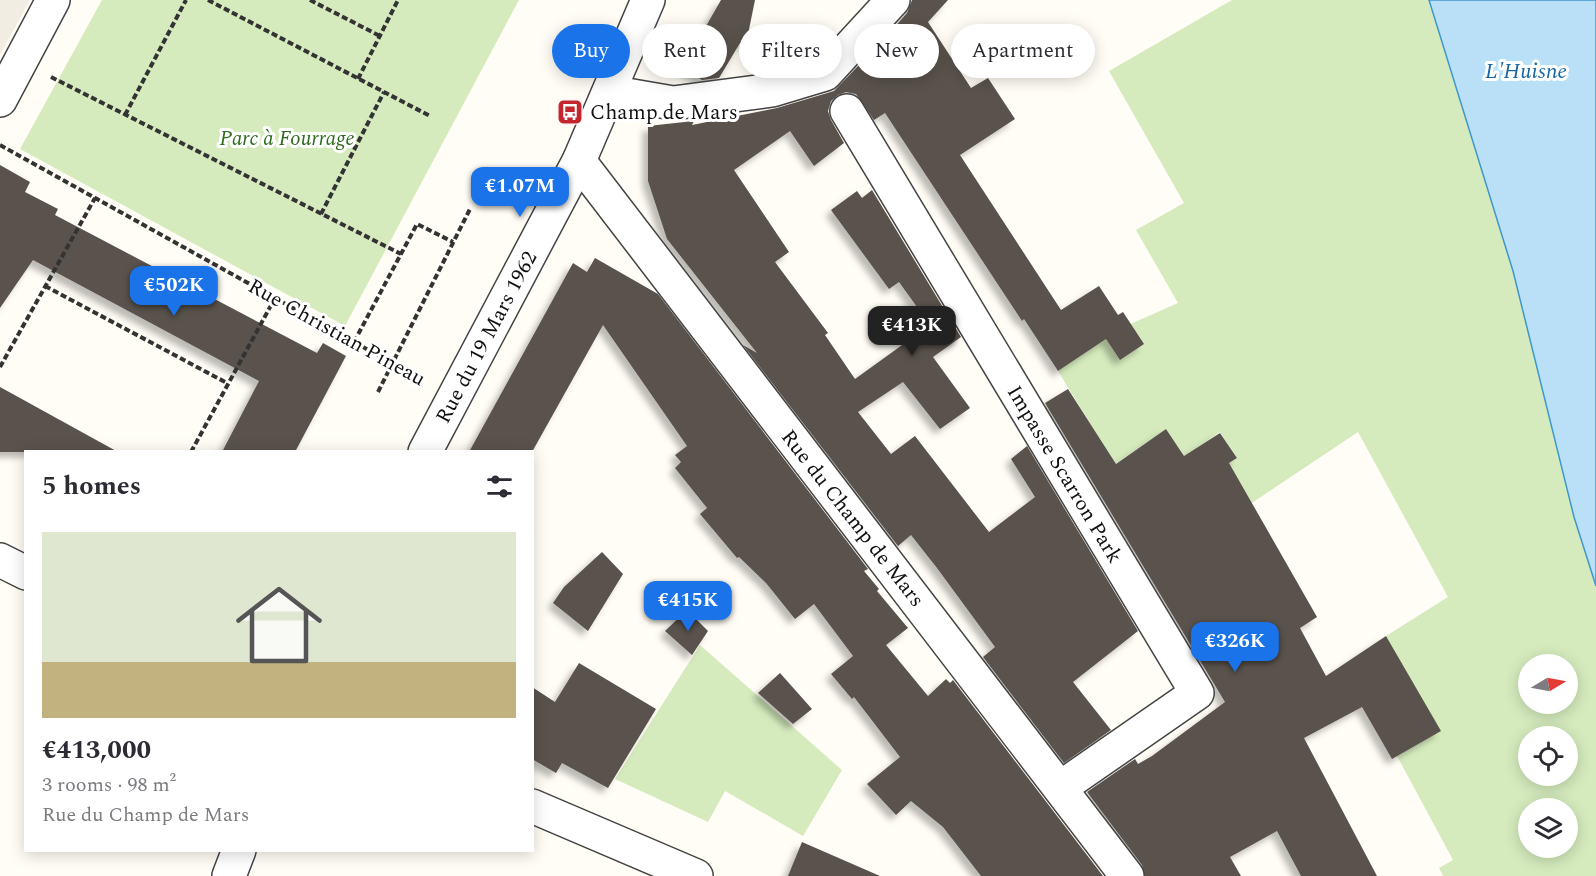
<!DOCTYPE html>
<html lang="en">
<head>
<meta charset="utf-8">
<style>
	body { margin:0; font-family:Spectral,serif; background:#f2f2f3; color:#2b2b33; height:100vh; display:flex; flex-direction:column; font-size:22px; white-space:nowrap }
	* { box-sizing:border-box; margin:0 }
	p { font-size:20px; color:#7c7c81 }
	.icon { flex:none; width:33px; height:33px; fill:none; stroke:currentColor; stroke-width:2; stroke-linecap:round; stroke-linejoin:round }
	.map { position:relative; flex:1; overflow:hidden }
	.sheet { position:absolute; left:24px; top:450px; width:510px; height:402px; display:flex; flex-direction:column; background:#fff; border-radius:0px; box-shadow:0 3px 15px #0003 }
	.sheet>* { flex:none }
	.top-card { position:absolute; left:552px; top:24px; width:570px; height:54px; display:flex; gap:12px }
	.needle { width:39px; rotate:80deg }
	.controls { position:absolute; left:1518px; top:654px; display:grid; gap:12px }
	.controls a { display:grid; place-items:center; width:60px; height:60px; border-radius:50%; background:#fff; box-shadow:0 3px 15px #0003; font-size:30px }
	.price { position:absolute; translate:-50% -51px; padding:0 14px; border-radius:12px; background:#1a73e8; color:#fff; font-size:20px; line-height:39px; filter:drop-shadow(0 2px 3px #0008) }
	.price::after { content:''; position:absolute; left:50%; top:36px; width:18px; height:14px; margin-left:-9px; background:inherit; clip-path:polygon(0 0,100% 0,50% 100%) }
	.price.current { background:#222; color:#fff }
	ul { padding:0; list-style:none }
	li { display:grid; align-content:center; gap:12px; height:318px; padding:0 18px }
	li+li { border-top:2px solid #e1e1e2 }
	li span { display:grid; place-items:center; height:186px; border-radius:0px; color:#555 }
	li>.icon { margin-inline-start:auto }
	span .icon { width:108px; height:108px; fill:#fffc; stroke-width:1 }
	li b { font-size:26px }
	h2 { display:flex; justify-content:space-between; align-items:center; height:72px; padding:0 18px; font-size:26px }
	.chip { padding:0 21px; border-radius:27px; background:#fff; box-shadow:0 3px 15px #0003; font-size:21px; line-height:54px }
	.chip.current { background:#1a73e8; color:#fff }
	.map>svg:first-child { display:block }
	.green { fill:#d5ebbd; fill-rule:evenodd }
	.plaza { fill:#f1ede2 }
	.water { fill:#b9e0f7; stroke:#3f96cf; stroke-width:1.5 }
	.building { fill:#5a524d; filter:url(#shadow) }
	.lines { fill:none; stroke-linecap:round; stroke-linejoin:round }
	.minor-casing { stroke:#444; stroke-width:36 }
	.path { stroke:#333; stroke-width:4; stroke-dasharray:6 3; stroke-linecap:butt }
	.minor { stroke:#fff; stroke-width:33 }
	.labels { text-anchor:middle; stroke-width:6; stroke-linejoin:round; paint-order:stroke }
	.poi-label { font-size:21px; fill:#111; stroke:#fff; text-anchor:start }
	.park-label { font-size:21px; font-style:italic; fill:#2f6b1f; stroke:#fff }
	.street-label { font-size:21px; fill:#111; stroke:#fff }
	.water-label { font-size:22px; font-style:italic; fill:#1768a6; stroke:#fff }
</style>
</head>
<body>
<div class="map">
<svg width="1596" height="876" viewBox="0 0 1596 876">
	<defs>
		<filter id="shadow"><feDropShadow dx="-5.5" dy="5.5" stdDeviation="3" flood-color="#0004"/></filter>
	</defs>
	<rect width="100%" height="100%" fill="#fffdf5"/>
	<g class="green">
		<path d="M 102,0 L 519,0 L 345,326 L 20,149 Z"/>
		<path d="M 1232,0 L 1429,0 L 1513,271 L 1574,517 L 1596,586 L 1596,876 L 1443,876 L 1439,868 L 1453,860 L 1397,756 L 1440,731 L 1386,636 L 1448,597 L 1358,432 L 1210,531 L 1185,492 L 1237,458 L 1220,432 L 1184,456 L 1166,429 L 1115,464 L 1058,371 L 1126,326 L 1178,303 L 1136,230 L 1184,203 L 1109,71 ZM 1528,664 L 1568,664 L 1568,704 L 1528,704 ZM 1528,736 L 1568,736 L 1568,776 L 1528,776 ZM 1528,808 L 1568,808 L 1568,848 L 1528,848 Z"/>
		<path d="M 700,645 L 842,770 L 803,836 L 725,791 L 708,822 L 615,779 Z"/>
	</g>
	<path class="plaza" d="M 0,0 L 30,0 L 0,55 Z"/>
	<path class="water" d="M 1429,0 L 1596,0 L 1596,586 L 1574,517 L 1513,271 Z"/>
	<g class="building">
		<path d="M 721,0 L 755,0 L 746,44 L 740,43 L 719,78 L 702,80 L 682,68 Z"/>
		<path d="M 912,0 L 948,0 L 928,22 L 971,88 L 988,78 L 1015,119 L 960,155 L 1061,310 L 1099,286 L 1118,315 L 1123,312 L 1144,344 L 1120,360 L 1106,339 L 1058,371 L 1024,319 L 1022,321 L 885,113 L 874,120 L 856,94 L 846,92 L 838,95 L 831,101 L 828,111 L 831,120 L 844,143 L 814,166 L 790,131 L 734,170 L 789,252 L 775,262 L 828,333 L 825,335 L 855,379 L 930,325 L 899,282 L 889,289 L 831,210 L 857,191 L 862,198 L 872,190 L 961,337 L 933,357 L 970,408 L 940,429 L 903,382 L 858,412 L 891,454 L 915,436 L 989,532 L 1035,497 L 1011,459 L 1027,446 L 1138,631 L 1073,682 L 1111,730 L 1064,763 L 983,657 L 995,647 L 937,568 L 911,535 L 898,546 L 743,345 L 757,353 L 667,239 L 648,181 L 648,126 L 694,121 L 692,125 L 777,108 L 834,91 L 885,38 L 907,13 Z"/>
		<path d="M 0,165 L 30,182 L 25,192 L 58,209 L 55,215 L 317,353 L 323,343 L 346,356 L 295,452 L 222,452 L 259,381 L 33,260 L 0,308 Z"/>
		<path d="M 595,258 L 658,294 L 868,569 L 864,571 L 879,589 L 877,591 L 908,628 L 886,645 L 928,696 L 946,679 L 950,683 L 953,680 L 1103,876 L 981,876 L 943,827 L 911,801 L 896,815 L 867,784 L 900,757 L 854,697 L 852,699 L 831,674 L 853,656 L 814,604 L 795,619 L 766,583 L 739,557 L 737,558 L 700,514 L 707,508 L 675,468 L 681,462 L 675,455 L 687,446 L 603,325 L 532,452 L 469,452 L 573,263 L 587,272 Z"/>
		<path d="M 0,387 L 118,452 L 0,452 Z"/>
		<path d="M 1068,389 L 1116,464 L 1166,429 L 1184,456 L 1220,433 L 1237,458 L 1229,463 L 1317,617 L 1300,628 L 1326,676 L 1386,636 L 1441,731 L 1392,759 L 1362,707 L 1304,738 L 1377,876 L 1301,876 L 1277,831 L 1230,857 L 1241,876 L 1145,876 L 1142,865 L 1087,792 L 1135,759 L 1138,764 L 1152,756 L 1225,702 L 1045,403 Z"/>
		<path d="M 602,552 L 623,574 L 588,631 L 553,603 L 564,587 Z"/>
		<path d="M 687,610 L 708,631 L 692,655 L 665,631 Z"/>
		<path d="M 579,663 L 656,709 L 608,788 L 562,763 L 556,773 L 532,759 L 532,687 L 555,702 Z"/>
		<path d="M 780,673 L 812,709 L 793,724 L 758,693 Z"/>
		<path d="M 802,842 L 880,876 L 788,876 Z"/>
	</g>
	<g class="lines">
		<g class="minor-casing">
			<g id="minor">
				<path d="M 609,92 L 673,103 L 772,90 L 825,74 L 893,0"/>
				<path d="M 0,100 L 53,0"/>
				<path d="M 847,111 L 1197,693 L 1060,788"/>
				<path d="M 579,161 L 1127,876"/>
				<path d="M 425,452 L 579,161 L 648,0"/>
				<path d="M 0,560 L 26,573"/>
				<path d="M 532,806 L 696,876"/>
				<path d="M 229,876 L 239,850"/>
			</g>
		</g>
		<g class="path">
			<path d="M 208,0 L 430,116"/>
			<path d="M 310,0 L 380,36"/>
			<path d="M 51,77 L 401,254"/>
			<path d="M 358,79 L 398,0"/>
			<path d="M 125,115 L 186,0"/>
			<path d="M 0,145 L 424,381"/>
			<path d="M 321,214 L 384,92"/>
			<path d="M 45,286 L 227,383"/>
			<path d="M 354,342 L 417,224 L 453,242"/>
			<path d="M 0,367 L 95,198"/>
			<path d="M 378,392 L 470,209"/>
			<path d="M 191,452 L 275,298"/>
		</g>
		<use href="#minor" class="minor"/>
	</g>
	<defs>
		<g id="bus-square" transform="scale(1.35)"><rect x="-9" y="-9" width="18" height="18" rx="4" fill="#c4262e" stroke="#fff"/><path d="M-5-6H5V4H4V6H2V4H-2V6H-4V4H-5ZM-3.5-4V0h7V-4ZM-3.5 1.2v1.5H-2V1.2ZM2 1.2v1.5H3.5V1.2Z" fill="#fff"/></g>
	</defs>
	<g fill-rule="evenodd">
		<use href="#bus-square" x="570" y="112"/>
	</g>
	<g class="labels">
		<g class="poi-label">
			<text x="590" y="119">Champ de Mars</text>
		</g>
		<g class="park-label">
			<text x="287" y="145">Parc à Fourrage</text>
		</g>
		<g class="street-label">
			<text transform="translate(337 332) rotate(29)" y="7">Rue Christian Pineau</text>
			<text transform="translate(486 337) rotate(-62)" y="7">Rue du 19 Mars 1962</text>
			<text transform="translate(1065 474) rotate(59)" y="7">Impasse Scarron Park</text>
			<text transform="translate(853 518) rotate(52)" y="7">Rue du Champ de Mars</text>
		</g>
		<g class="water-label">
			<text x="1526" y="78">L'Huisne</text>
		</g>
	</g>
</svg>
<div class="controls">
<a><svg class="needle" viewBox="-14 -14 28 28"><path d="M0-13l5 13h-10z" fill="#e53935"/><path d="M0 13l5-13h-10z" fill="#7c7c81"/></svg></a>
<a><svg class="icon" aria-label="locate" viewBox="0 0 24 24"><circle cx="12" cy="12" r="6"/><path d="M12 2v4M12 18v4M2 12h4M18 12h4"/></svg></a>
<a><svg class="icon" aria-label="layers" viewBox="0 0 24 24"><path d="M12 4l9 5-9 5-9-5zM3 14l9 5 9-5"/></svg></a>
</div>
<b class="price" style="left:520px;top:218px">€1.07M</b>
<b class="price" style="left:174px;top:317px">€502K</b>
<b class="price current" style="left:912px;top:357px">€413K</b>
<b class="price" style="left:688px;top:632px">€415K</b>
<b class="price" style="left:1235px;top:673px">€326K</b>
<div class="top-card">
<a class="chip current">Buy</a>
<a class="chip">Rent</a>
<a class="chip">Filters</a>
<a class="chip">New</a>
<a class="chip">Apartment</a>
</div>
<section class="sheet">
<h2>5 homes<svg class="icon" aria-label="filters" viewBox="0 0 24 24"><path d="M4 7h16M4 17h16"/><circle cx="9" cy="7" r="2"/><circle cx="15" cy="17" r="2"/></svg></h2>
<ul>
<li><span style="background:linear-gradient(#dfe7d0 70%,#c2b280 0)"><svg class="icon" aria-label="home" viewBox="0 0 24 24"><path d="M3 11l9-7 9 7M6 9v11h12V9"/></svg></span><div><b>€413,000</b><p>3 rooms · 98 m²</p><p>Rue du Champ de Mars</p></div></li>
</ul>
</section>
</div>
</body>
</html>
